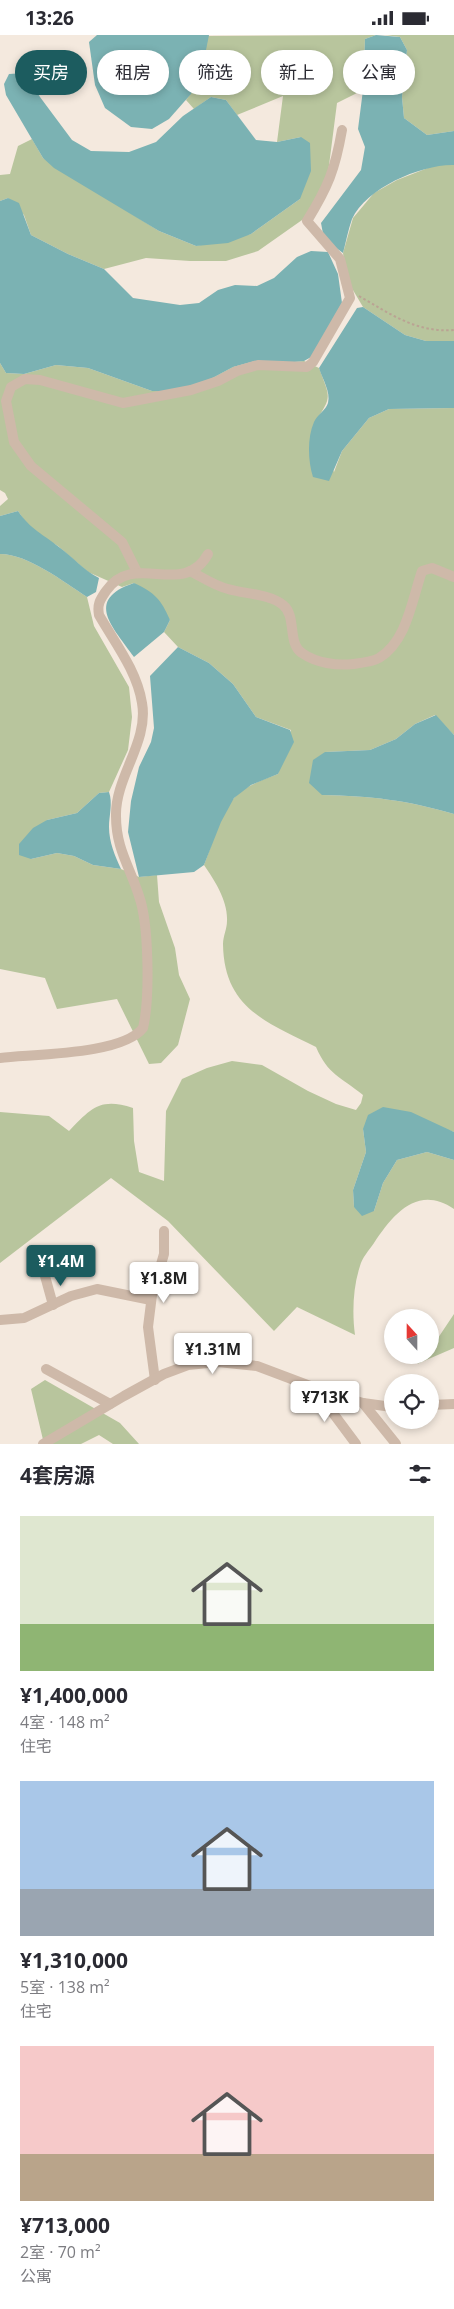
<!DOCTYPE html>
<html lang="zh">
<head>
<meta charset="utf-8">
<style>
	body { margin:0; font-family:"Open Sans","Noto Sans SC",sans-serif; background:#f7f7f7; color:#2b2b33; height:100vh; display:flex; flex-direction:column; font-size:19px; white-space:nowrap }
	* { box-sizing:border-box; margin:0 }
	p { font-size:16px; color:#7c7c81 }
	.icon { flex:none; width:28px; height:28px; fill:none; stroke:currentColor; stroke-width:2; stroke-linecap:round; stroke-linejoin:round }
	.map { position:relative; height:1409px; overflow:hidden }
	.drawer { display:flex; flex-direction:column; background:#fff; flex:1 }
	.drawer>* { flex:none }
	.guide { position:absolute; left:15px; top:15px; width:425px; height:45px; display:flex; gap:10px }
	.needle { width:32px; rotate:339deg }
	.buttons { position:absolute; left:384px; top:1274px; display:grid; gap:10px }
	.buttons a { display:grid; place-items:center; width:55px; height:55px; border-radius:50%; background:#fff; box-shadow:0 2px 8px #0003; font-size:25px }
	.price { position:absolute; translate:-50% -42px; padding:0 11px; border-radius:5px; background:#fff; color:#222; font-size:16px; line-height:32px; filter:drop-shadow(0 1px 2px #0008) }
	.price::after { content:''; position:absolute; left:50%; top:30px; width:15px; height:11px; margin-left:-8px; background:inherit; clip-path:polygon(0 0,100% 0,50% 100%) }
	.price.current { background:#1c5c5f; color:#fff }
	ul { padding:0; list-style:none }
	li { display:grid; align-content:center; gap:10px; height:265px; padding:0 20px }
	li span { display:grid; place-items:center; height:155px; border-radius:0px; color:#555 }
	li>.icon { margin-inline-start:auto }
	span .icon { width:90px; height:90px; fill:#fffc; stroke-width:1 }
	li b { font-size:21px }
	h2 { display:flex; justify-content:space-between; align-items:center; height:60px; padding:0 20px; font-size:21px }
	.tag { padding:0 18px; border-radius:22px; background:#fff; box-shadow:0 2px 8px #0003; font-size:18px; line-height:45px }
	.tag.current { background:#1c5c5f; color:#fff }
	.status { display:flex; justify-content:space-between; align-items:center; height:35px; padding:0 25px; background:#fff; direction:ltr }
	.status svg { height:14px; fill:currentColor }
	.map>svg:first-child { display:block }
	.green { fill:#b8c59d }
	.water { fill:#7bb2b3 }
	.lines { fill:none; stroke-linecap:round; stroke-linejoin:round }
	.path { stroke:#baa393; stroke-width:2; stroke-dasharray:2.5 2.5; stroke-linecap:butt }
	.street { stroke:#ceb9a9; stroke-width:10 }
</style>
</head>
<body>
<div class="status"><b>13:26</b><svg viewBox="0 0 49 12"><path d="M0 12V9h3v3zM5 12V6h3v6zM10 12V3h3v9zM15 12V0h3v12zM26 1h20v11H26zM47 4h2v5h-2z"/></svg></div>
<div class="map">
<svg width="454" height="1409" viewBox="0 0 454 1409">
	<rect width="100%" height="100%" fill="#f4e9de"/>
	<g class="green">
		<path d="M 376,0 L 365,4 L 363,55 L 337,68 L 327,146 L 312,178 L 258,216 L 226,226 L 190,226 L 146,223 L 104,234 L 68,219 L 31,200 L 24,180 L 8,163 L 0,166 L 0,140 L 10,139 L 18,111 L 32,104 L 43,123 L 159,196 L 196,211 L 251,199 L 300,164 L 301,102 L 277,107 L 283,61 L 237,80 L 226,65 L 211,62 L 194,74 L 186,65 C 201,48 204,22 208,1 Z"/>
		<path d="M 385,0 L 454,0 L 454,96 L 427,100 L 404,83 L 402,62 L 407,15 L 400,2 Z"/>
		<path d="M 438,129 L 454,130 L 454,306 L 426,306 L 405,300 L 363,272 L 347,245 L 343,218 L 353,183 L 374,158 L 397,145 Z"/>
		<path d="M 255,326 L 285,328 L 304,326 L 319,333 C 330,363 333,361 314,388 L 334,437 L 342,416 L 369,383 L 389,374 L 454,373 L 454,700 L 435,680 L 415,689 L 396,704 L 370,715 L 325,717 L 322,760 C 371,761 406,765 454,779 L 454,1097 L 445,1094 L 363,1094 L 366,1117 L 353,1155 L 354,1172 L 374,1176 L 383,1148 L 397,1125 L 427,1117 L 454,1125 L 454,1174 C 418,1149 393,1179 374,1208 C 369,1215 362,1223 360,1231 C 353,1252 352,1278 355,1300 L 297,1272 L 274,1296 L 168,1186 L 111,1143 L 0,1228 L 0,1077 L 49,1081 L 69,1096 C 91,1074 99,1062 133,1073 L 134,1106 L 139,1137 L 164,1146 L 166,1076 L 182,1044 L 207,1033 L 232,1026 L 262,1030 L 308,1056 L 336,1069 L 356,1075 L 361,1068 L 363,1060 C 341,1042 328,1040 316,1012 C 266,987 224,973 223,909 C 223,901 227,894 227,886 C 228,866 215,846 204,830 C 212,811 220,778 234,763 C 244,751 263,745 278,739 L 291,695 L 256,682 L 233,649 L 209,628 L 178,612 L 164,597 L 170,585 L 134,548 L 122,552 L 88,537 L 58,511 L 41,501 L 26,488 L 18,476 L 0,481 L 0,471 L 8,464 L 5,458 L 0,455 L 0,328 L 6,338 L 24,339 L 56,330 L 88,333 L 152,356 L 179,356 L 205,347 L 233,332 Z"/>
		<path d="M 0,519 C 28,519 64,547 87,562 L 94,591 L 129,652 L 132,682 L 128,715 L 109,757 L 99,758 L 77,778 L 47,785 L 31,824 L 57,818 L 74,821 L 93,830 L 121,834 L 139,842 L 157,840 L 159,867 L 175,913 L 179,940 L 190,964 L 178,1010 L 161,1028 L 149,1029 L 117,964 L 57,974 L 45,943 L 0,934 Z"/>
		<path d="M 454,1279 L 454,1313 L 417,1329 L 426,1320 L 430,1320 L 430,1315 Z"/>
		<path d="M 45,1345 L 120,1388 L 139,1409 L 113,1409 L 99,1400 L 81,1409 L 44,1409 L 31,1354 Z"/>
	</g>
	<g class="water">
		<path d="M 97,0 L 209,0 L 203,30 L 191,59 L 169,84 L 152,94 L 131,92 L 105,73 L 95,50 L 89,7 Z"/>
		<path d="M 376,0 L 400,2 L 407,15 L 402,62 L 404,83 L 427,100 L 454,96 L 454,130 C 422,129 366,153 352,184 C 348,195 346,207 343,218 L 324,204 L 321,188 L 361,135 L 365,112 L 358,94 L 363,55 L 365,4 Z"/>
		<path d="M 25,38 L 40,62 L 72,105 L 91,116 L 129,117 L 156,107 L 183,81 L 211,62 L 226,65 L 256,105 L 277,107 L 301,102 L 310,108 L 311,136 L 300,164 L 251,199 L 228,208 L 196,211 L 159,196 L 54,133 L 43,123 L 6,60 L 4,49 L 9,39 Z"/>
		<path d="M 8,163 L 19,168 L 31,200 L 68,219 L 104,234 L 133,263 L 180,270 L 199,268 L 218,255 L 235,250 L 257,251 L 274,243 L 297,222 L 311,216 L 328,217 L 338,239 L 342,268 L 313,321 L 304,326 L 285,328 L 255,326 L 233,332 L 205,347 L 179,356 L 152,356 L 88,333 L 56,330 L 24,339 L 6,338 L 0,328 L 0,166 Z"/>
		<path d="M 363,272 L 405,300 L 426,306 L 454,306 L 454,373 L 389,374 L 369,383 L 342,416 L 329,446 L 313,442 C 308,426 307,403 314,387 C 317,380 326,375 328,368 C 331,357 322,343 319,333 L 357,273 Z"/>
		<path d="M 18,476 C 31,495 43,499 59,512 C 73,522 83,535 99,543 L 96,557 L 87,562 C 64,547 28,519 0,519 L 0,481 Z"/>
		<path d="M 134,548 C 155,558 161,564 170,585 L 164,597 L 134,622 C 114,593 83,565 134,548 Z"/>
		<path d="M 178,612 L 209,628 L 233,649 L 256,682 L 290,695 L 294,707 L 278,739 L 251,750 L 234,763 L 221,787 L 204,830 L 194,837 L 139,842 L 128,797 L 131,766 L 139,732 L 151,707 L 154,693 L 150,641 Z"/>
		<path d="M 436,680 L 454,700 L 454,779 C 406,765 371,761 322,760 L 309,748 L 313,725 L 325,717 L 370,715 L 396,704 L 415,689 Z"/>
		<path d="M 109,757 C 113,768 109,781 109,792 C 109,807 115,821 121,834 L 93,830 L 74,821 L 57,818 L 31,824 L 19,820 L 19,809 L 33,793 L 47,785 L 77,778 L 99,758 Z"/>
		<path d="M 383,1072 L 411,1077 L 454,1097 L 454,1125 L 427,1117 L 397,1125 L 383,1148 L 374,1176 L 362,1181 L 354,1172 L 353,1155 L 366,1117 L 363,1094 L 368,1080 Z"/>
	</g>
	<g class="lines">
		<path class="path" d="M 359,261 C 390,279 417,298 454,295"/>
		<g class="street">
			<path d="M 190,536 C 202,542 215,551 228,554 C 245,559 270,559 283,570 C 297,581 287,608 302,618 C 316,628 337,631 353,629 C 361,628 372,627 379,623 C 407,606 412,565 422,536 L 432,533 L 454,542"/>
			<path d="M 137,537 L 122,507 L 31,431 L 14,407 L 6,366 L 11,352 L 25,344 L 40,345 L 123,368 L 191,355 L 218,346 L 237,336 L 258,330 L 307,332 L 313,327 L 350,263 L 340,224 L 307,186 C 328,152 335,135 342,95"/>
			<path d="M 0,1023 C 34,1019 122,1020 143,993 C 150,964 149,889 139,861 C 130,832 116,814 116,781 C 115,742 149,707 142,668 C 137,636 115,608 99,580 C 97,569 100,565 106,556 C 134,515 183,564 208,519"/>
			<path d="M 45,1241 L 53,1270"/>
			<path d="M 0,1285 L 24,1283 L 71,1261 L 97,1254 L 151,1265"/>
			<path d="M 46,1334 L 110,1369"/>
			<path d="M 155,1345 L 148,1292 L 152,1260 L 164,1219 L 164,1196"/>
			<path d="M 318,1355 L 321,1362 L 356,1409"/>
			<path d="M 363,1368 L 396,1409"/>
			<path d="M 430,1370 L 454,1369"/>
			<path d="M 43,1409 L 124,1361 L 164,1339 L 188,1330 L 218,1327 L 257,1331 L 326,1357 L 363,1368 L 392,1372"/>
		</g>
	</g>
</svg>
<div class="buttons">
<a><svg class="needle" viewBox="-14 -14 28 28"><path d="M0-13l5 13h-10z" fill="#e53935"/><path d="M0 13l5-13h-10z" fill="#7c7c81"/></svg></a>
<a><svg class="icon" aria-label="locate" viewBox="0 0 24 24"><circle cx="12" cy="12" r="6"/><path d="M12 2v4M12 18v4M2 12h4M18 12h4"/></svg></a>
</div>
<b class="price current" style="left:61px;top:1252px">¥1.4M</b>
<b class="price" style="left:164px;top:1269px">¥1.8M</b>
<b class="price" style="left:213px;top:1340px">¥1.31M</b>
<b class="price" style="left:325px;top:1388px">¥713K</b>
<div class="guide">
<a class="tag current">买房</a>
<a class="tag">租房</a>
<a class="tag">筛选</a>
<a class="tag">新上</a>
<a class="tag">公寓</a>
</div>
</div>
<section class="drawer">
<h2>4套房源<svg class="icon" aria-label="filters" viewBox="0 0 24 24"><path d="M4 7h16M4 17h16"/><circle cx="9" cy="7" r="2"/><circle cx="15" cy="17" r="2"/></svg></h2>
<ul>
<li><span style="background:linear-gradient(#dfe7d0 70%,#8fb573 0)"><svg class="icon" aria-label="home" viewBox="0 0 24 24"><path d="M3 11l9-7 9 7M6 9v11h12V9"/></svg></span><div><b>¥1,400,000</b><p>4室 · 148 m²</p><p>住宅</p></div></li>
<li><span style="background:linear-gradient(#a9c7e8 70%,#9aa5b1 0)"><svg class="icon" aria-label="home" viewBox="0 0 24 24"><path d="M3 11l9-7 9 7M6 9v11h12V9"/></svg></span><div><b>¥1,310,000</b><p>5室 · 138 m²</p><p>住宅</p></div></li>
<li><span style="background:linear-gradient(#f6c9c9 70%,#b9a48a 0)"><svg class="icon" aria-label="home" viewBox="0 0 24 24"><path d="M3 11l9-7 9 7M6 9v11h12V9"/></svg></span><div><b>¥713,000</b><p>2室 · 70 m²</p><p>公寓</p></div></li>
</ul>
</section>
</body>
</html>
